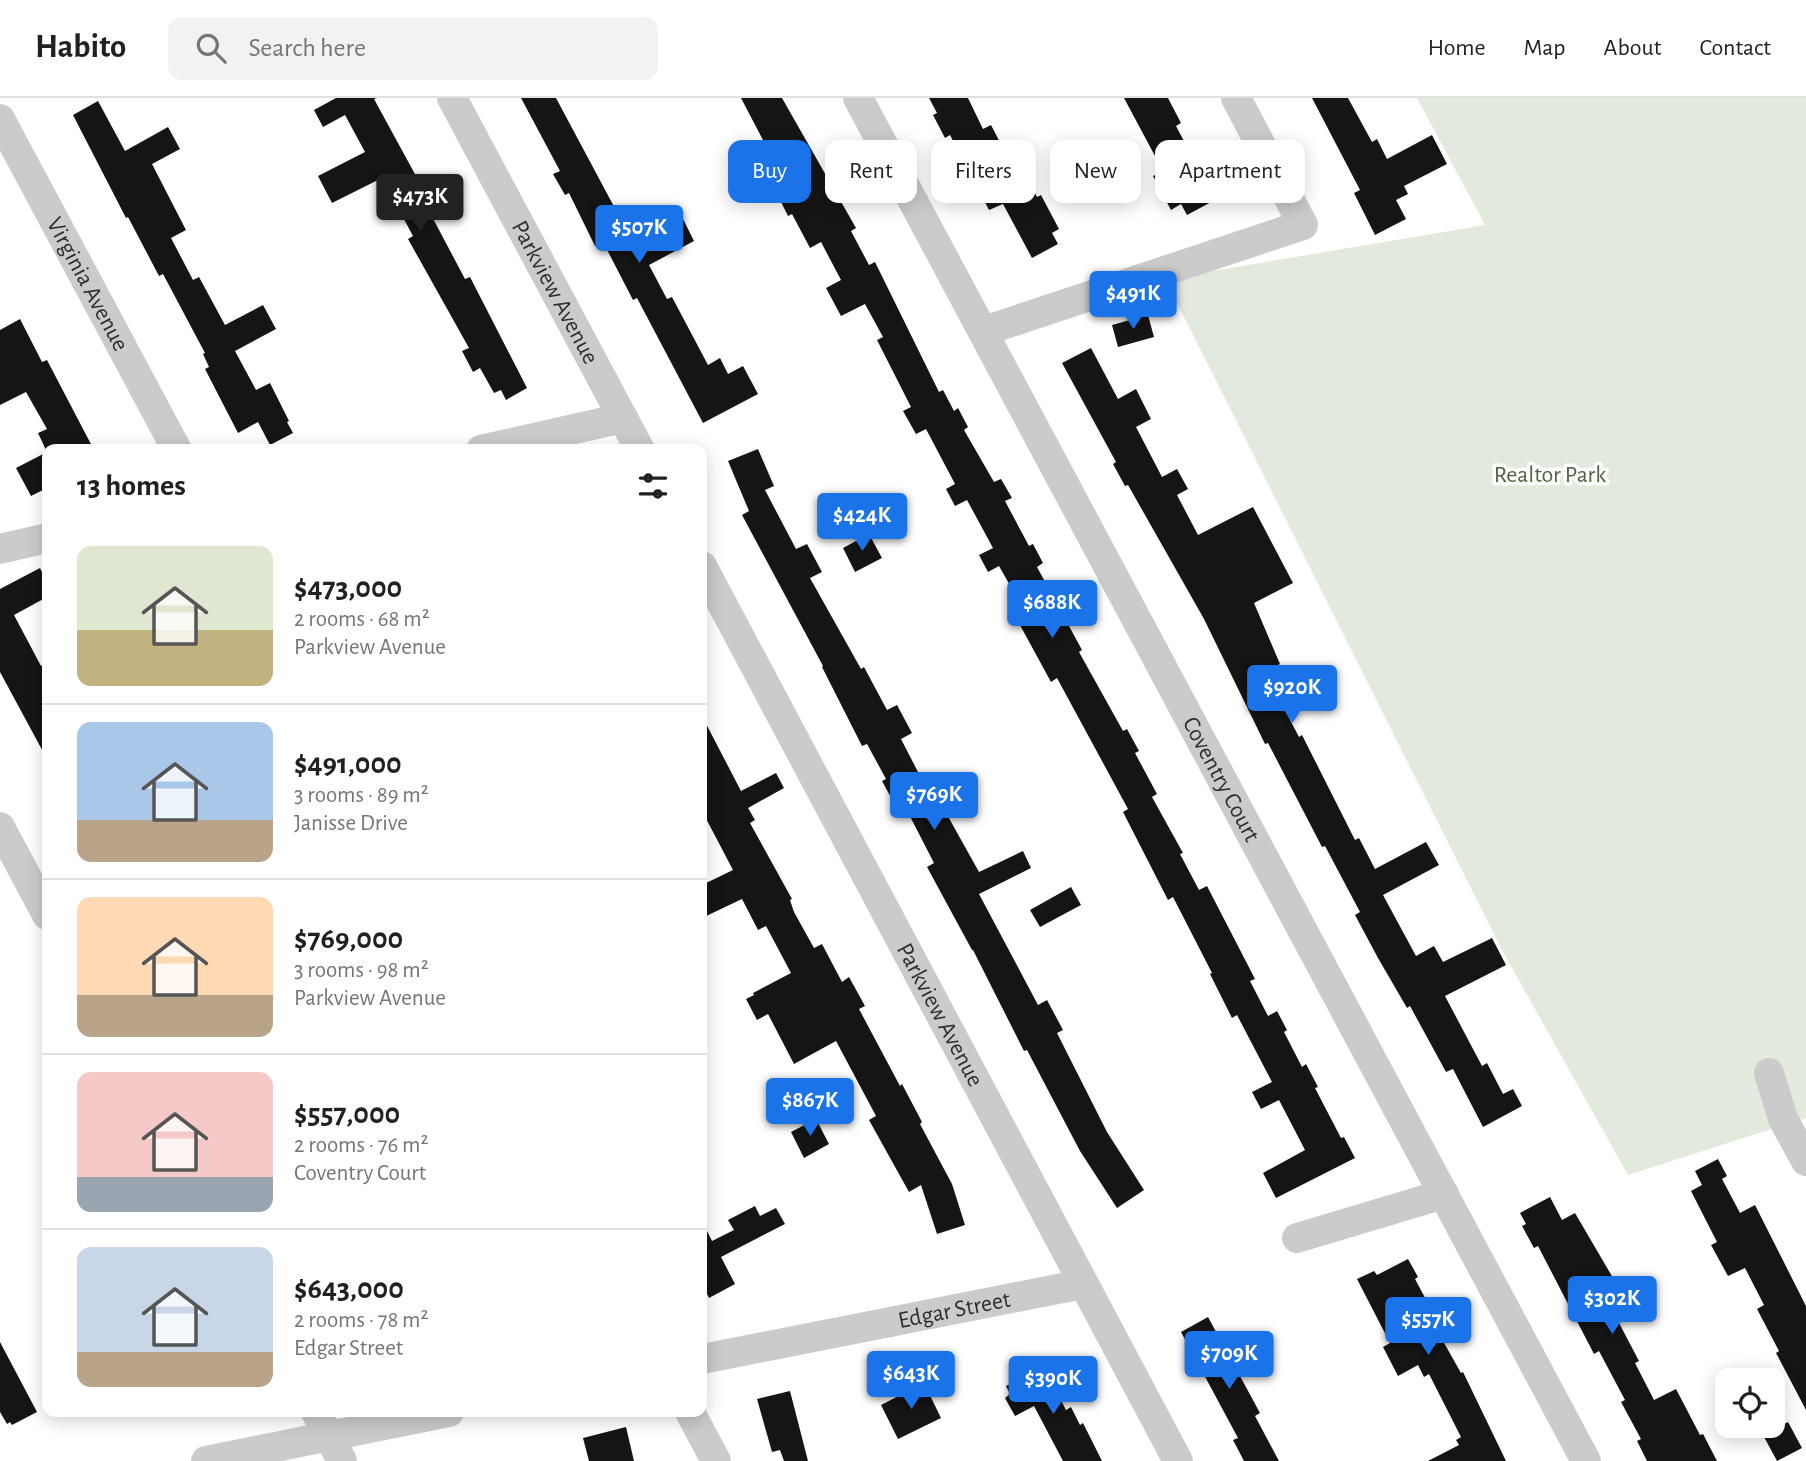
<!DOCTYPE html>
<html lang="en">
<head>
<meta charset="utf-8">
<style>
	body { margin:0; font-family:"Alegreya Sans",sans-serif; background:#f2f2f2; color:#202124; height:100vh; display:flex; flex-direction:column; font-size:26px; white-space:nowrap }
	* { box-sizing:border-box; margin:0 }
	p { font-size:23px; color:#757577 }
	.icon { flex:none; width:38px; height:38px; fill:none; stroke:currentColor; stroke-width:2; stroke-linecap:round; stroke-linejoin:round }
	.map { position:relative; flex:1; overflow:hidden }
	.details { position:absolute; left:42px; top:346px; width:665px; height:973px; display:flex; flex-direction:column; background:#fff; border-radius:14px; box-shadow:0 4px 18px #0003 }
	.details>* { flex:none }
	.guide { position:absolute; left:728px; top:42px; width:665px; height:63px; display:flex; gap:14px }
	.controls { position:absolute; left:1715px; top:1270px; display:grid; gap:14px }
	.controls a { display:grid; place-items:center; width:70px; height:70px; border-radius:14px; background:#fff; box-shadow:0 4px 18px #0003; font-size:35px }
	.price { position:absolute; translate:-50% -60px; padding:0 16px; border-radius:7px; background:#1a73e8; color:#fff; font-size:23px; line-height:46px; filter:drop-shadow(0 2px 4px #0008) }
	.price::after { content:''; position:absolute; left:50%; top:42px; width:21px; height:16px; margin-left:-10px; background:inherit; clip-path:polygon(0 0,100% 0,50% 100%) }
	.price.selected { background:#222; color:#fff }
	ul { padding:0; list-style:none }
	li { display:flex; align-items:center; gap:21px; height:175px; padding:0 35px }
	li+li { border-top:2px solid #e0e0e0 }
	li span { display:grid; place-items:center; flex:none; width:196px; height:140px; border-radius:14px; color:#555 }
	li>.icon { margin-inline-start:auto }
	span .icon { width:84px; height:84px; fill:#fffc; stroke-width:1 }
	li b { font-size:30px }
	h2 { display:flex; justify-content:space-between; align-items:center; height:84px; padding:0 35px; font-size:30px }
	.tag { padding:0 24px; border-radius:14px; background:#fff; box-shadow:0 4px 18px #0003; font-size:24px; line-height:63px }
	.tag.selected { background:#1a73e8; color:#fff }
	header { display:flex; align-items:center; gap:42px; box-sizing:border-box; height:98px; padding:0 35px; background:#fff; border-bottom:2px solid #e0e0e0 }
	header strong { font-size:33px }
	nav { display:flex; gap:38px; margin-inline-start:auto; font-size:24px }
	.search { width:490px; height:63px; background:#f2f2f2; display:flex; align-items:center; gap:18px; box-sizing:border-box; padding:0 24px; border-radius:14px; color:#757577; font-size:26px }
	.map>svg:first-child { display:block }
	.green { fill:#e2eadd }
	.building { fill:#151515 }
	.lines { fill:none; stroke-linecap:round; stroke-linejoin:round }
	.minor { stroke:#cbcbcb; stroke-width:30 }
	.labels { text-anchor:middle; stroke-width:7; stroke-linejoin:round; paint-order:stroke }
	.street-label { font-size:24px; fill:#2e2e2e; stroke:#fff }
	.park-label { font-size:24px; fill:#4c663f; stroke:#fff }
</style>
</head>
<body>
<header>
<strong>Habito</strong>
<div class="search"><svg class="icon" aria-label="search" viewBox="0 0 24 24"><circle cx="10" cy="10" r="6"/><path d="M15 15l6 6"/></svg>Search here</div>
<nav><a>Home</a><a>Map</a><a>About</a><a>Contact</a></nav>
</header>
<div class="map">
<svg width="1806" height="1363" viewBox="0 0 1806 1363">
	<rect width="100%" height="100%" fill="#fff"/>
	<path class="green" d="M 1417,0 L 1806,0 L 1806,1020 L 1628,1077 L 1502,852 L 1165,181 L 1485,127 Z"/>
	<g class="building">
		<path d="M 336,0 L 377,0 L 374,1 L 434,111 L 429,113 L 465,181 L 470,179 L 527,290 L 506,302 L 501,292 L 494,295 L 480,270 L 473,274 L 462,253 L 469,250 L 408,141 L 413,138 L 382,80 L 332,105 L 318,78 L 365,54 L 345,17 L 323,29 L 314,12 Z"/>
		<path d="M 521,0 L 556,0 L 634,146 L 683,121 L 694,143 L 649,167 L 667,201 L 672,199 L 708,267 L 720,260 L 728,276 L 743,268 L 758,296 L 703,325 L 637,200 L 633,202 L 603,144 L 595,148 L 569,95 L 565,97 L 553,76 L 560,73 Z"/>
		<path d="M 741,0 L 782,0 L 856,130 L 851,133 L 869,167 L 875,164 L 939,294 L 943,292 L 954,313 L 958,310 L 968,329 L 964,332 L 994,384 L 1001,381 L 1012,400 L 1005,403 L 1029,448 L 1033,446 L 1043,465 L 1037,469 L 1082,552 L 1079,554 L 1123,633 L 1127,631 L 1139,653 L 1135,655 L 1157,696 L 1152,699 L 1183,755 L 1180,756 L 1199,792 L 1207,788 L 1255,881 L 1250,883 L 1268,918 L 1277,913 L 1287,932 L 1284,934 L 1302,969 L 1306,966 L 1318,989 L 1315,990 L 1341,1040 L 1344,1039 L 1355,1060 L 1276,1100 L 1263,1075 L 1305,1052 L 1279,1002 L 1261,1011 L 1252,994 L 1272,984 L 1237,917 L 1232,920 L 1210,876 L 1212,875 L 1173,799 L 1168,802 L 1123,714 L 1128,711 L 1057,580 L 1051,584 L 1015,518 L 1024,512 L 999,468 L 988,474 L 979,457 L 993,450 L 967,402 L 955,408 L 946,391 L 955,386 L 926,331 L 916,336 L 903,313 L 911,309 L 877,242 L 883,239 L 865,206 L 841,218 L 826,190 L 841,182 L 821,144 L 810,150 L 792,116 L 788,118 L 778,98 L 787,93 L 785,89 L 787,88 Z"/>
		<path d="M 929,0 L 968,0 L 983,31 L 991,27 L 1004,52 L 1011,49 L 1037,99 L 1041,97 L 1059,131 L 1052,135 L 1058,146 L 1032,160 L 1003,106 L 989,112 L 950,37 L 945,40 L 933,17 L 937,15 Z"/>
		<path d="M 1124,0 L 1168,0 L 1181,25 L 1176,28 L 1215,102 L 1187,117 L 1181,106 L 1171,112 L 1153,78 L 1163,73 Z"/>
		<path d="M 1312,0 L 1348,0 L 1372,44 L 1377,41 L 1387,61 L 1432,37 L 1447,66 L 1404,88 L 1408,96 L 1396,102 L 1406,121 L 1375,137 L 1354,95 L 1360,92 Z"/>
		<path d="M 98,3 L 125,53 L 168,29 L 180,51 L 152,66 L 186,132 L 171,140 L 193,182 L 199,179 L 225,227 L 263,207 L 276,231 L 235,253 L 256,292 L 270,285 L 289,323 L 287,324 L 293,335 L 270,347 L 258,324 L 238,335 L 205,271 L 209,269 L 203,256 L 205,255 L 163,176 L 159,178 L 128,119 L 126,120 L 73,17 Z"/>
		<path d="M 1148,217 L 1154,239 L 1118,249 L 1112,227 Z"/>
		<path d="M 20,221 L 42,264 L 47,262 L 94,352 L 46,352 L 38,335 L 47,331 L 26,294 L 0,307 L 0,232 Z"/>
		<path d="M 1091,250 L 1118,301 L 1136,291 L 1151,321 L 1136,329 L 1162,379 L 1177,371 L 1188,391 L 1177,397 L 1198,437 L 1253,409 L 1293,485 L 1254,505 L 1280,566 L 1265,574 L 1299,639 L 1302,637 L 1355,742 L 1359,740 L 1375,771 L 1426,744 L 1439,767 L 1383,797 L 1416,858 L 1434,848 L 1443,864 L 1492,840 L 1506,867 L 1445,898 L 1482,968 L 1487,965 L 1503,996 L 1513,991 L 1522,1008 L 1483,1029 L 1453,971 L 1446,974 L 1410,908 L 1407,910 L 1378,860 L 1355,817 L 1360,814 L 1325,748 L 1322,749 L 1268,645 L 1265,646 L 1204,521 L 1128,387 L 1125,388 L 1113,366 L 1116,364 L 1062,265 Z"/>
		<path d="M 758,351 L 774,388 L 765,392 L 796,451 L 807,446 L 822,474 L 810,480 L 861,571 L 864,569 L 887,612 L 897,607 L 912,635 L 901,641 L 935,707 L 940,704 L 979,774 L 1023,753 L 1031,770 L 979,796 L 1038,907 L 1047,902 L 1063,932 L 1057,935 L 1107,1034 L 1144,1092 L 1117,1110 L 1080,1053 L 1027,952 L 1024,953 L 973,852 L 972,852 L 927,769 L 934,765 L 900,699 L 893,703 L 882,683 L 886,681 L 867,646 L 862,648 L 822,569 L 823,568 L 742,417 L 749,413 L 728,363 Z"/>
		<path d="M 47,354 L 47,390 L 31,398 L 16,370 Z"/>
		<path d="M 869,436 L 882,460 L 855,474 L 843,450 Z"/>
		<path d="M 40,470 L 47,484 L 47,499 L 14,517 L 41,568 L 47,564 L 47,661 L 0,574 L 0,491 Z"/>
		<path d="M 702,618 L 741,693 L 776,675 L 784,690 L 748,710 L 755,722 L 750,725 L 792,801 L 790,802 L 794,814 L 814,850 L 822,846 L 842,884 L 849,879 L 865,908 L 859,911 L 900,988 L 902,986 L 922,1024 L 920,1026 L 952,1086 L 965,1127 L 937,1136 L 921,1087 L 909,1094 L 869,1022 L 876,1018 L 836,943 L 794,966 L 768,916 L 757,922 L 746,901 L 754,897 L 753,895 L 791,875 L 766,828 L 758,832 L 742,801 L 702,820 L 702,787 L 733,772 L 702,713 Z"/>
		<path d="M 1071,789 L 1081,807 L 1040,829 L 1030,812 Z"/>
		<path d="M 816,1021 L 829,1046 L 804,1060 L 791,1034 Z"/>
		<path d="M 1718,1061 L 1727,1078 L 1722,1081 L 1740,1115 L 1755,1107 L 1806,1208 L 1806,1312 L 1776,1255 L 1779,1253 L 1757,1211 L 1764,1207 L 1745,1170 L 1728,1178 L 1711,1147 L 1717,1144 L 1691,1093 L 1702,1087 L 1695,1073 Z"/>
		<path d="M 1550,1099 L 1562,1122 L 1575,1115 L 1613,1180 L 1599,1187 L 1639,1263 L 1635,1265 L 1654,1302 L 1676,1291 L 1700,1337 L 1703,1336 L 1717,1363 L 1647,1363 L 1637,1343 L 1641,1341 L 1621,1304 L 1625,1302 L 1599,1253 L 1594,1256 L 1538,1148 L 1534,1150 L 1522,1128 L 1526,1126 L 1520,1115 Z"/>
		<path d="M 755,1108 L 760,1118 L 776,1110 L 785,1126 L 721,1159 L 735,1186 L 709,1200 L 702,1186 L 702,1123 L 712,1143 L 734,1132 L 728,1122 Z"/>
		<path d="M 1408,1161 L 1418,1179 L 1415,1181 L 1447,1241 L 1443,1243 L 1461,1275 L 1463,1274 L 1506,1363 L 1428,1363 L 1459,1347 L 1456,1342 L 1461,1339 L 1429,1276 L 1424,1279 L 1418,1267 L 1398,1278 L 1383,1249 L 1390,1245 L 1357,1181 L 1374,1173 L 1377,1177 Z"/>
		<path d="M 1208,1219 L 1260,1315 L 1255,1318 L 1279,1363 L 1244,1363 L 1233,1342 L 1238,1340 L 1181,1234 Z"/>
		<path d="M 0,1244 L 37,1314 L 12,1327 L 10,1324 L 7,1326 L 0,1314 Z"/>
		<path d="M 1043,1268 L 1066,1312 L 1071,1309 L 1080,1327 L 1083,1325 L 1102,1363 L 1063,1363 L 1034,1308 L 1015,1318 L 1005,1300 L 1010,1296 L 1006,1288 Z"/>
		<path d="M 924,1285 L 941,1320 L 898,1341 L 881,1307 Z"/>
		<path d="M 790,1293 L 808,1363 L 784,1363 L 780,1352 L 772,1354 L 757,1301 Z"/>
		<path d="M 1788,1324 L 1802,1350 L 1777,1363 L 1763,1337 Z"/>
		<path d="M 626,1329 L 634,1363 L 589,1363 L 583,1340 Z"/>
	</g>
	<g class="lines">
		<g class="minor">
			<path id="s1" d="M 452,0 L 640,352"/>
			<path id="s2" d="M 858,0 L 1586,1363"/>
			<path id="s3" d="M 0,21 L 177,352"/>
			<path d="M 984,233 L 1303,127 L 1236,0"/>
			<path d="M 481,352 L 623,320"/>
			<path d="M 0,451 L 47,440"/>
			<path id="s4" d="M 702,468 L 1178,1363"/>
			<path d="M 0,729 L 47,817"/>
			<path d="M 1769,975 L 1783,1021 L 1806,1063"/>
			<path d="M 1297,1140 L 1444,1096"/>
			<path id="s5" d="M 702,1261 L 1083,1186"/>
			<path d="M 316,1314 L 342,1363"/>
			<path d="M 690,1314 L 716,1363"/>
			<path d="M 206,1363 L 449,1314"/>
		</g>
	</g>
	<g class="labels">
		<g class="street-label">
			<text dy="8" stroke="none"><textPath href="#s3" startOffset="187">Virginia Avenue</textPath></text>
			<text dy="8" stroke="none"><textPath href="#s1" startOffset="220">Parkview Avenue</textPath></text>
			<text dy="8" stroke="none"><textPath href="#s2" startOffset="772">Coventry Court</textPath></text>
			<text dy="8" stroke="none"><textPath href="#s4" startOffset="508">Parkview Avenue</textPath></text>
			<text dy="8" stroke="none"><textPath href="#s5" startOffset="257">Edgar Street</textPath></text>
		</g>
		<g class="park-label">
			<text x="1550" y="384">Realtor Park</text>
		</g>
	</g>
</svg>
<div class="controls">
<a><svg class="icon" aria-label="locate" viewBox="0 0 24 24"><circle cx="12" cy="12" r="6"/><path d="M12 2v4M12 18v4M2 12h4M18 12h4"/></svg></a>
</div>
<b class="price selected" style="left:420px;top:136px">$473K</b>
<b class="price" style="left:639px;top:167px">$507K</b>
<b class="price" style="left:1133px;top:233px">$491K</b>
<b class="price" style="left:862px;top:455px">$424K</b>
<b class="price" style="left:1052px;top:542px">$688K</b>
<b class="price" style="left:1292px;top:627px">$920K</b>
<b class="price" style="left:934px;top:734px">$769K</b>
<b class="price" style="left:810px;top:1040px">$867K</b>
<b class="price" style="left:1612px;top:1238px">$302K</b>
<b class="price" style="left:1428px;top:1259px">$557K</b>
<b class="price" style="left:1229px;top:1293px">$709K</b>
<b class="price" style="left:911px;top:1313px">$643K</b>
<b class="price" style="left:1053px;top:1318px">$390K</b>
<div class="guide">
<a class="tag selected">Buy</a>
<a class="tag">Rent</a>
<a class="tag">Filters</a>
<a class="tag">New</a>
<a class="tag">Apartment</a>
</div>
<section class="details">
<h2>13 homes<svg class="icon" aria-label="filters" viewBox="0 0 24 24"><path d="M4 7h16M4 17h16"/><circle cx="9" cy="7" r="2"/><circle cx="15" cy="17" r="2"/></svg></h2>
<ul>
<li><span style="background:linear-gradient(#dfe7d0 60%,#c2b280 0)"><svg class="icon" aria-label="home" viewBox="0 0 24 24"><path d="M3 11l9-7 9 7M6 9v11h12V9"/></svg></span><div><b>$473,000</b><p>2 rooms · 68 m²</p><p>Parkview Avenue</p></div></li>
<li><span style="background:linear-gradient(#a9c7e8 70%,#b9a48a 0)"><svg class="icon" aria-label="home" viewBox="0 0 24 24"><path d="M3 11l9-7 9 7M6 9v11h12V9"/></svg></span><div><b>$491,000</b><p>3 rooms · 89 m²</p><p>Janisse Drive</p></div></li>
<li><span style="background:linear-gradient(#ffd9b3 70%,#b9a48a 0)"><svg class="icon" aria-label="home" viewBox="0 0 24 24"><path d="M3 11l9-7 9 7M6 9v11h12V9"/></svg></span><div><b>$769,000</b><p>3 rooms · 98 m²</p><p>Parkview Avenue</p></div></li>
<li><span style="background:linear-gradient(#f6c9c9 75%,#9aa5b1 0)"><svg class="icon" aria-label="home" viewBox="0 0 24 24"><path d="M3 11l9-7 9 7M6 9v11h12V9"/></svg></span><div><b>$557,000</b><p>2 rooms · 76 m²</p><p>Coventry Court</p></div></li>
<li><span style="background:linear-gradient(#c9d6e8 75%,#b9a48a 0)"><svg class="icon" aria-label="home" viewBox="0 0 24 24"><path d="M3 11l9-7 9 7M6 9v11h12V9"/></svg></span><div><b>$643,000</b><p>2 rooms · 78 m²</p><p>Edgar Street</p></div></li>
</ul>
</section>
</div>
</body>
</html>
